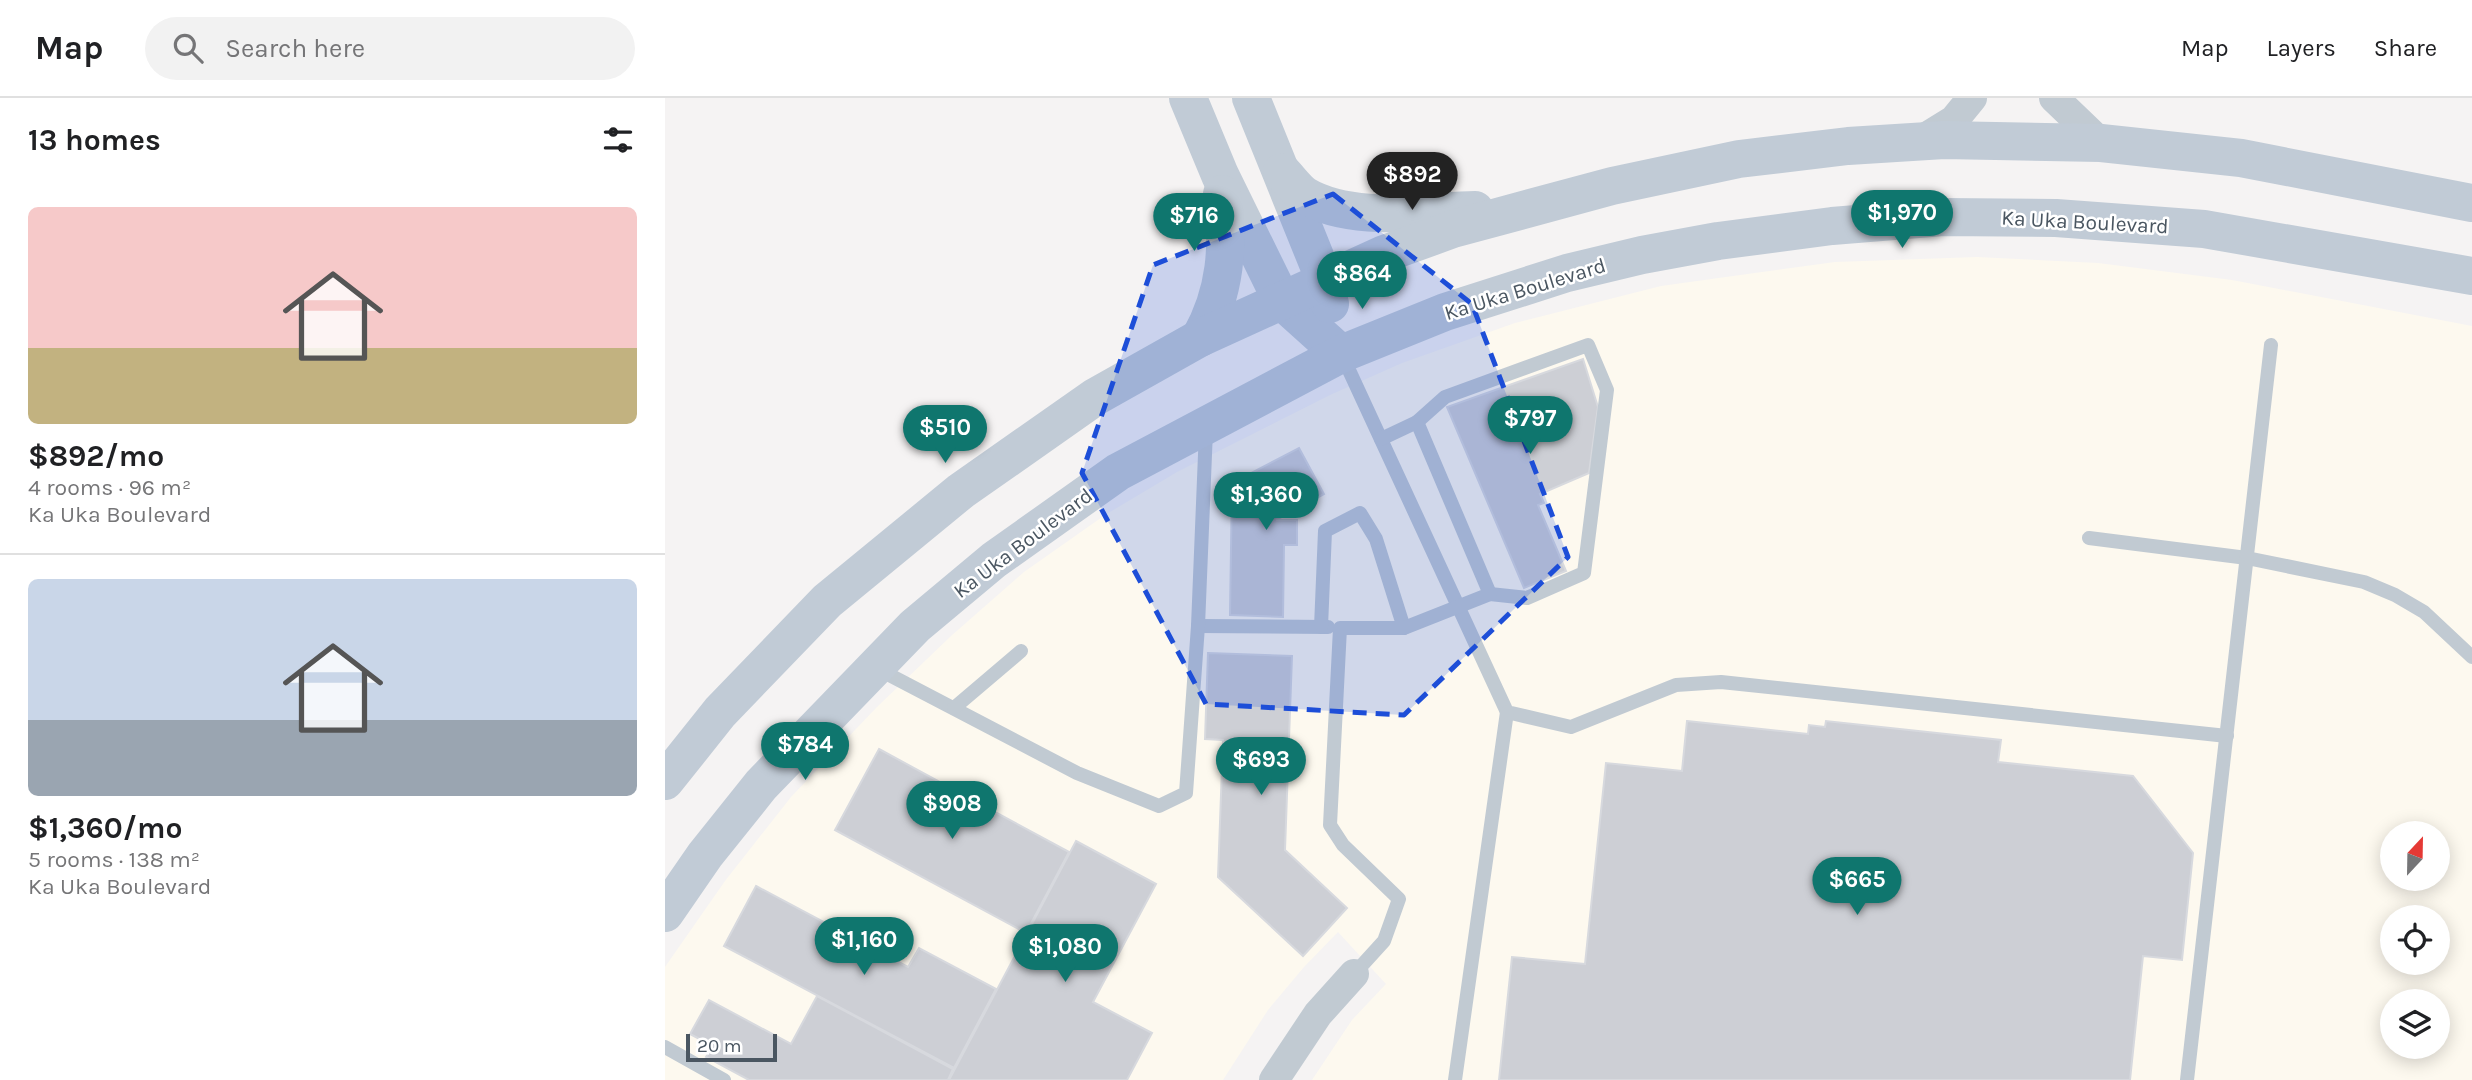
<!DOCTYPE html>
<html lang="en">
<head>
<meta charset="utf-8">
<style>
	body { margin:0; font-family:Karla,sans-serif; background:#f2f2f2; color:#202124; height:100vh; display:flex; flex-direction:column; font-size:26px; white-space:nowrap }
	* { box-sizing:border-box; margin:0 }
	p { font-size:23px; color:#757577 }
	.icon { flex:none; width:38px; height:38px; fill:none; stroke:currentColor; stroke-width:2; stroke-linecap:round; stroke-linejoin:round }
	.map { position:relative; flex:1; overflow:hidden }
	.sheet { display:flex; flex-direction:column; background:#fff; width:665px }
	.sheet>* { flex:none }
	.needle { width:46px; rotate:22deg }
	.tools { position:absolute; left:1715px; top:723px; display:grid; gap:14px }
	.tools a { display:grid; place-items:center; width:70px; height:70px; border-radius:50%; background:#fff; box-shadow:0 4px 18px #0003; font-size:35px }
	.scale { position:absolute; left:21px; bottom:18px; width:91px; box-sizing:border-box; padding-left:7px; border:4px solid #4a5661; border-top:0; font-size:19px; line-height:24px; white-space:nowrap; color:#4a5661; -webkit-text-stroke:5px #fff; paint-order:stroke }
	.price { position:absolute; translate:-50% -60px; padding:0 16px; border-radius:24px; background:#0f766e; color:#fff; font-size:23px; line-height:46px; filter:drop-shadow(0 2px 4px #0008) }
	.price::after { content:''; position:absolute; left:50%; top:42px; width:21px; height:16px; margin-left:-10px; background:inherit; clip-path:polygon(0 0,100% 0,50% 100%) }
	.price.selected { background:#222; color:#fff }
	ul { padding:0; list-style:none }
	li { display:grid; align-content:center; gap:14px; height:371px; padding:0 28px }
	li+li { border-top:2px solid #e0e0e0 }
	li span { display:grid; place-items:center; height:217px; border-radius:10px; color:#555 }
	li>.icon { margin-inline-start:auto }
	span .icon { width:126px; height:126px; fill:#fffc; stroke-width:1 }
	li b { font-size:30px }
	h2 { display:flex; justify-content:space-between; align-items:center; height:84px; padding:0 28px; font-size:30px }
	header { display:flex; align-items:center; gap:42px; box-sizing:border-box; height:98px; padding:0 35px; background:#fff; border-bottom:2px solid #e0e0e0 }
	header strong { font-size:33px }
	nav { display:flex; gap:38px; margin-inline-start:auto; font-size:24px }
	.search { width:490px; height:63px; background:#f2f2f2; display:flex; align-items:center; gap:18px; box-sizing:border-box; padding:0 24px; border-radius:38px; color:#757577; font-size:26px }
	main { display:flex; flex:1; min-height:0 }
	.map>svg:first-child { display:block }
	.commercial { fill:#fdf9ef; fill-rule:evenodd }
	.building { fill:#cdcfd5; stroke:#d7d9de; stroke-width:2 }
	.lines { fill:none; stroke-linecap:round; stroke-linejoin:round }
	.lane { stroke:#c1cad2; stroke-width:14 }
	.street { stroke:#c1cad2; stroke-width:30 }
	.secondary { stroke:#c1cbd6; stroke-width:38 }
	.marked { fill:#1d4ed8; fill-opacity:0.2; stroke:#1d4ed8; stroke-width:5; stroke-dasharray:14 9; stroke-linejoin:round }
	.labels { text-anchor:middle; stroke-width:5; stroke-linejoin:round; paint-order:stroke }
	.street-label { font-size:21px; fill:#4a5661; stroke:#fff }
</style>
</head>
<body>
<header>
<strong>Map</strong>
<div class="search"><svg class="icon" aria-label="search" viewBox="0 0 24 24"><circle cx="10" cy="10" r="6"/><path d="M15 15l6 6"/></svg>Search here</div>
<nav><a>Map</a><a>Layers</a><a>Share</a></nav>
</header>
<main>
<section class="sheet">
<h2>13 homes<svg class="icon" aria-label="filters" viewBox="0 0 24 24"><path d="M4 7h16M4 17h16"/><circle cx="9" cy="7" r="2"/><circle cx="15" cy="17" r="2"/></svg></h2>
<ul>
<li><span style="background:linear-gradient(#f6c9c9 65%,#c2b280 0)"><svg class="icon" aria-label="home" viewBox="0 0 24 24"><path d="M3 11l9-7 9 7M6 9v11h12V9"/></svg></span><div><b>$892/mo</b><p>4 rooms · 96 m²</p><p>Ka Uka Boulevard</p></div></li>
<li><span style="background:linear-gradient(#c9d6e8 65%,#9aa5b1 0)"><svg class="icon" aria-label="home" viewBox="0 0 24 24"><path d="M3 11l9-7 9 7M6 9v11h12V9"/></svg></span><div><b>$1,360/mo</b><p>5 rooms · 138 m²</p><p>Ka Uka Boulevard</p></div></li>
</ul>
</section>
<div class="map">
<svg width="1807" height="982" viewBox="0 0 1807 982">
	<rect width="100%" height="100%" fill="#f5f3f3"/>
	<path class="commercial" d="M 1312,159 L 1433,165 L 1567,182 L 1807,228 L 1807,982 L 647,982 L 687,922 L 721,886 L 673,834 L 639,869 L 603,912 L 558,982 L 0,982 L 0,869 L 60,783 L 126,699 L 212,609 L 286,538 L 359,474 L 440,417 L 512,374 L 665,297 L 737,265 L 850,225 L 996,188 L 1170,164 ZM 1727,735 L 1773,735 L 1773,780 L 1727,780 ZM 1727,819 L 1773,819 L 1773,864 L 1727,864 ZM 1727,903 L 1773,903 L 1773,948 L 1727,948 Z"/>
	<g class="building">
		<path d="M 918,261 L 933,309 L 924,375 L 875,396 L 879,405 L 873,407 L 901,473 L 859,490 L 782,309 Z"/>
		<path d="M 634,350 L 659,396 L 611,422 L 632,422 L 632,447 L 619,447 L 618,519 L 565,517 L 567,385 Z"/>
		<path d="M 543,555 L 627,558 L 620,752 L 682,810 L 638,858 L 553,779 L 558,642 L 540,641 Z"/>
		<path d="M 1022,623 L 1143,636 L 1144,627 L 1160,629 L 1161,623 L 1336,642 L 1333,664 L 1468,678 L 1528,755 L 1517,862 L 1478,858 L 1465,982 L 834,982 L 847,859 L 920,866 L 941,665 L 1017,673 Z"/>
		<path d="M 214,651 L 404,754 L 361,835 L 170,732 Z"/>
		<path d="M 411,743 L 491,786 L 428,904 L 487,935 L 462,982 L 284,982 Z"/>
		<path d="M 91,788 L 243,869 L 254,850 L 331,891 L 289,970 L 59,848 Z"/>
		<path d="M 152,898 L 288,971 L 283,982 L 84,982 L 41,959 L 48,948 L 25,936 L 44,902 L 126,946 Z"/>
	</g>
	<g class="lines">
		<g class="lane">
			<path d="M 677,257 L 842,614 L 906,629 L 1011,587 L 1056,584 L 1562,638"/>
			<path d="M 752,324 L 780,299 L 923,247 L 942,292 L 919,475 L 862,500 L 825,496"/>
			<path d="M 1424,440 L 1582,460 L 1699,484 L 1730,497 L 1759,514 L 1807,559"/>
			<path d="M 533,528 L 663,529"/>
			<path d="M 656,529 L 660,433 L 695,415 L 711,441 L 739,530"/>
			<path d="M 213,571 L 412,675 L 494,708 L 521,695 L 533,528 L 541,332"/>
			<path d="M 289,610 L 356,553"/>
			<path d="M 689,876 L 719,843 L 734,801 L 678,747 L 665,727 L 675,530 L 739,530 L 825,496 L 752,324 L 716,341"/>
			<path d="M 0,949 L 59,982"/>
			<path d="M 790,982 L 842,614"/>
			<path d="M 1522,982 L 1606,247"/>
		</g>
		<g class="street">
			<path d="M 1389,0 L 1436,45"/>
			<path d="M 1255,43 L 1289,22 L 1307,0"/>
			<path d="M 609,982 L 653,916 L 689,876"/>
		</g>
		<g class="secondary">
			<path d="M 523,0 L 555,77 L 617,203 L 676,256"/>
			<path d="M 586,0 L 660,183 L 665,206"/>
			<path d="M 617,74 C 624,81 631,91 639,97 C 686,125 757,113 810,112"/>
			<path d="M 535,240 C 561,194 564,148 557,96"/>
			<path d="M 0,683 L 55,614 L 162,503 L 296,393 L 430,299 L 535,240 L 719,156 L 788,131 L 947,88 L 1074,61 L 1183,48 L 1279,42 L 1436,45 L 1576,60 L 1807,105"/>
			<path d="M 0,815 L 40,757 L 96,687 L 250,528 L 329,462 L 453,374 L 676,256 L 780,214 L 902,175 L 977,157 L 1053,143 L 1167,128 L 1278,119 L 1391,120 L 1539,131 L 1807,178"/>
		</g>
	</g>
	<path class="marked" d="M 668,96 L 807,206 L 903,459 L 739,617 L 541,606 L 417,375 L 488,167 Z"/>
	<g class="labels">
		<g class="street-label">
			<text transform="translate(1420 124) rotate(3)" y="7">Ka Uka Boulevard</text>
			<text transform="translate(860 191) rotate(-17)" y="7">Ka Uka Boulevard</text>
			<text transform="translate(358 445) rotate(-37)" y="7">Ka Uka Boulevard</text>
		</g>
	</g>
</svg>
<div class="tools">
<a><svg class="needle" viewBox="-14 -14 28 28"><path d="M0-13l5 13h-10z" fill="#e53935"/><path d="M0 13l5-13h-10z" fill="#757577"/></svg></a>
<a><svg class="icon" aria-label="locate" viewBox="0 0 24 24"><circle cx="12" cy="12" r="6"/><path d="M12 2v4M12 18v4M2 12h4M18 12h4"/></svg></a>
<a><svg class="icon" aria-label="layers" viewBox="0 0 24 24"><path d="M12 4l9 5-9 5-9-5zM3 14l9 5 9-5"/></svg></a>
</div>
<div class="scale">20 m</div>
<b class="price selected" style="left:747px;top:114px">$892</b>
<b class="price" style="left:1237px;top:152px">$1,970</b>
<b class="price" style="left:529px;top:155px">$716</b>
<b class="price" style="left:697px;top:213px">$864</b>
<b class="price" style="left:865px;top:358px">$797</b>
<b class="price" style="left:280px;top:367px">$510</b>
<b class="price" style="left:601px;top:434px">$1,360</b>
<b class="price" style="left:140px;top:684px">$784</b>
<b class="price" style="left:596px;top:699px">$693</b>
<b class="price" style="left:287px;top:743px">$908</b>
<b class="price" style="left:1192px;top:819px">$665</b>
<b class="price" style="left:199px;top:879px">$1,160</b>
<b class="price" style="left:400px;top:886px">$1,080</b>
</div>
</main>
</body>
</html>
